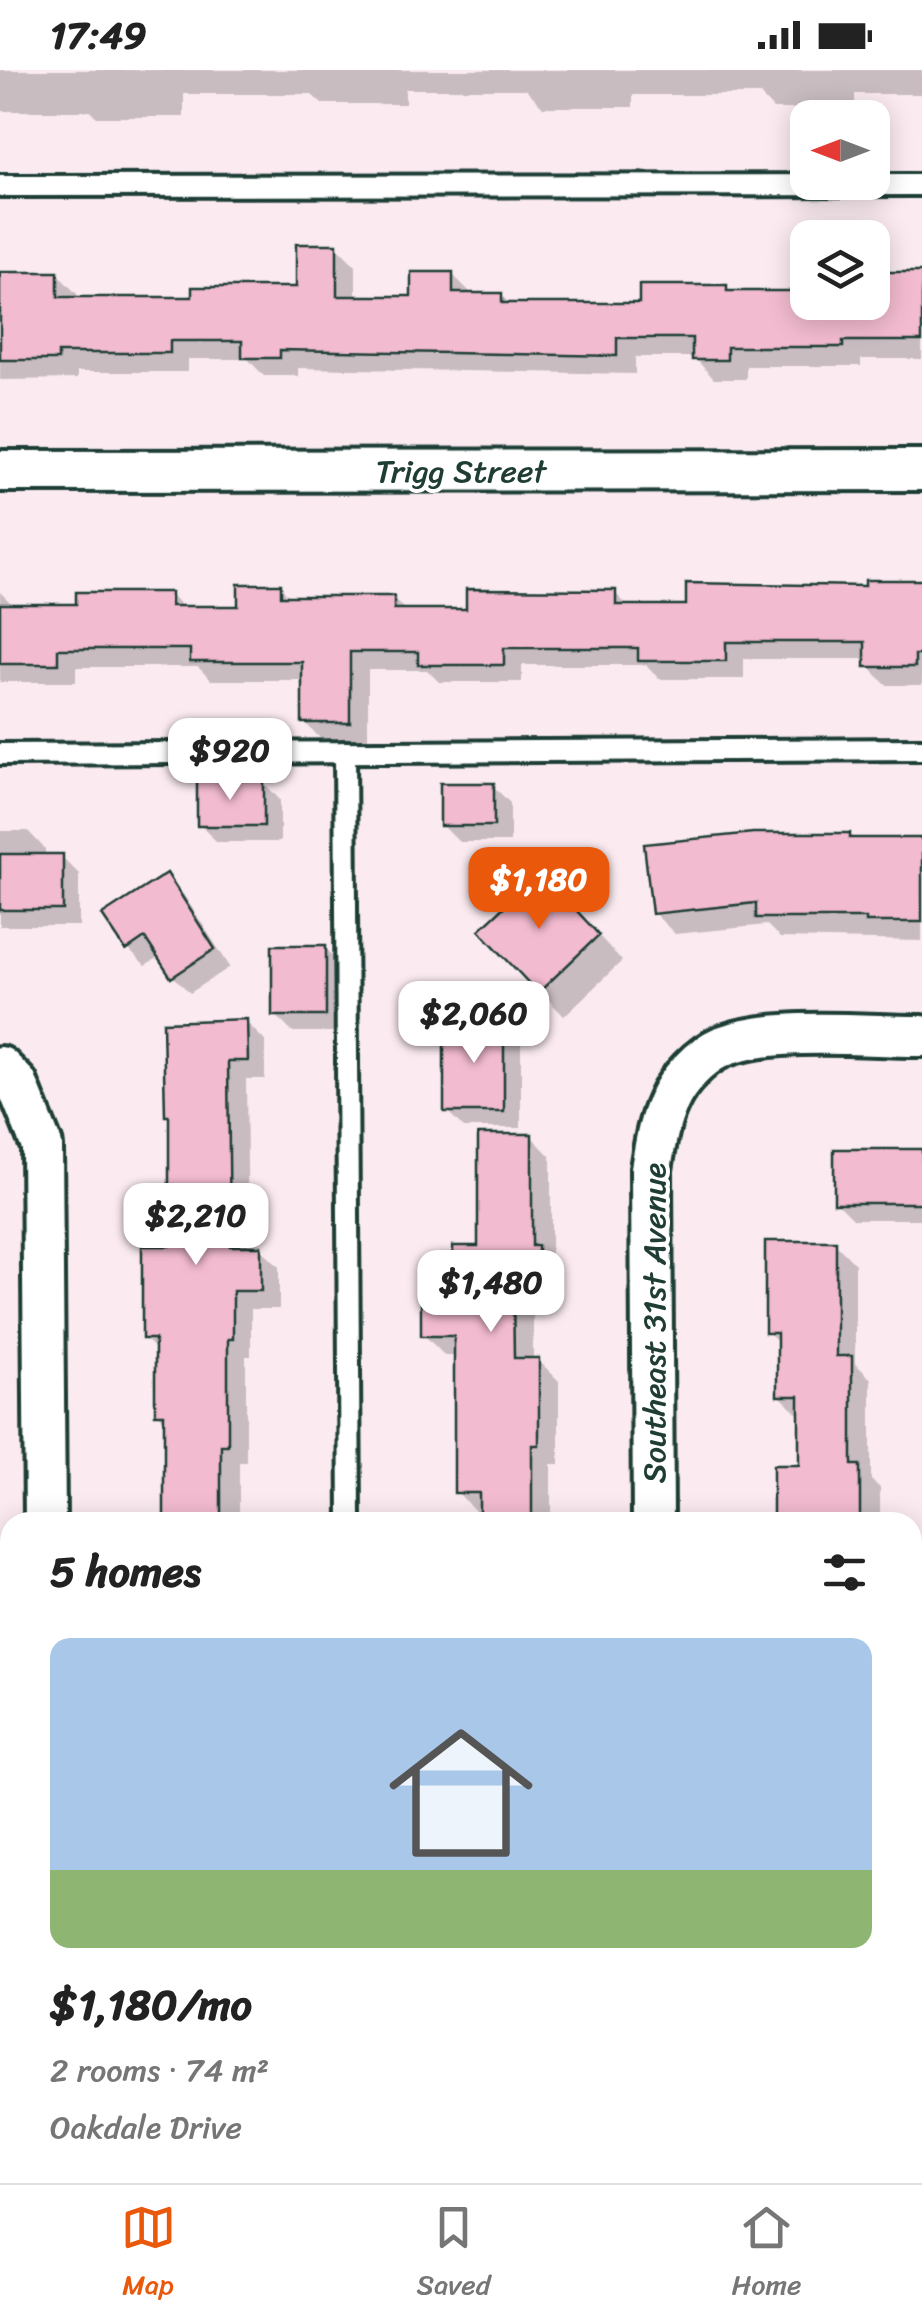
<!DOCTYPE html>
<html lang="en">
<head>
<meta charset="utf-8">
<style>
	body { margin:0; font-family:Sriracha,sans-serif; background:#f6f6f6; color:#222; height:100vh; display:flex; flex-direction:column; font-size:38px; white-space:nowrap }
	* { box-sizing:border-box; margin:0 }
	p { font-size:32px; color:#767676 }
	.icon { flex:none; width:55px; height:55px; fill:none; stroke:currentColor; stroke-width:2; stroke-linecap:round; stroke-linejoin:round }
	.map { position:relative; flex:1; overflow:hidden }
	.sheet { position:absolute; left:0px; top:1442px; width:922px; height:672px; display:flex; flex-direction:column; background:#fff; border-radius:30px 30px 0 0; box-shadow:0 5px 25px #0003 }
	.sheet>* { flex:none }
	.needle { width:65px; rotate:270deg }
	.fabs { position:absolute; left:790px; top:30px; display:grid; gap:20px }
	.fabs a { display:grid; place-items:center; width:100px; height:100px; border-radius:20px; background:#fff; box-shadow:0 5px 25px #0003; font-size:50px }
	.price { position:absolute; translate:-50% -85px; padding:0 22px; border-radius:20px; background:#fff; color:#222; font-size:32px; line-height:65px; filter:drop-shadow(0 2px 5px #0008) }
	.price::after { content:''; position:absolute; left:50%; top:60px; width:30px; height:22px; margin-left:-15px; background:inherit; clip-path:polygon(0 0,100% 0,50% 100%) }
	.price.active { background:#ea580c; color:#fff }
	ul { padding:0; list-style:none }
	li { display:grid; align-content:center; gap:20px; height:530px; padding:0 50px }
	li+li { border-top:2px solid #e0e0e0 }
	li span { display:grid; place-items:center; height:310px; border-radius:20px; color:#555 }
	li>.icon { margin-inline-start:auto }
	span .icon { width:180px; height:180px; fill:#fffc; stroke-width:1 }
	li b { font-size:42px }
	h2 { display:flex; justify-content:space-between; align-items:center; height:120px; padding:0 50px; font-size:42px }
	.status { display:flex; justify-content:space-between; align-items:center; height:70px; padding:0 50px; background:#fff; direction:ltr }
	.status svg { height:28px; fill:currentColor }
	.menu { display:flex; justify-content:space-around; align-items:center; height:140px; border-top:2px solid #e0e0e0; background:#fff; font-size:28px; color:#767676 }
	.menu a { display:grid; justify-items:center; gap:5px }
	.menu .active { color:#ea580c }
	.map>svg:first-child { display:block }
	.shadow { fill:#0003 }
	.building { fill:#f3bbd0; stroke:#1f3d34; stroke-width:2.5 }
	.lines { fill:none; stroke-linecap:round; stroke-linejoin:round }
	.lane-casing { stroke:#1f3d34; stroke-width:28 }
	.street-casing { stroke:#1f3d34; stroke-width:48 }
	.secondary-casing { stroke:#1f3d34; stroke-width:62 }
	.lane { stroke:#fff; stroke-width:20 }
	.street { stroke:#fff; stroke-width:40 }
	.secondary { stroke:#fff; stroke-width:55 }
	.labels { text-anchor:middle; stroke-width:8; stroke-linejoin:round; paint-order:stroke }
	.street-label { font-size:32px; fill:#1f3d34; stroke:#fff }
</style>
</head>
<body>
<div class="status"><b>17:49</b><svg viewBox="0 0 49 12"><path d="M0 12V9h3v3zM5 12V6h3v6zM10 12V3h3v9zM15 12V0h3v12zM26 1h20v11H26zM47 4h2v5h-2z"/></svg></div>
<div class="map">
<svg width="922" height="2113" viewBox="0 0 922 2113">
	<rect width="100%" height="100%" fill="#fbebf1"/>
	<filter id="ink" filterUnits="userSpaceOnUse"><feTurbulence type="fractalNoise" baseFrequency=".01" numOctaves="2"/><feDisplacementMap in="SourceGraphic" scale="20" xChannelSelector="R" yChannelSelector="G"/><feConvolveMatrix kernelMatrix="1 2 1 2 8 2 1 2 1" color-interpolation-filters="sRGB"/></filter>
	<g filter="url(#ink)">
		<g class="shadow">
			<path d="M 0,0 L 922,0 L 922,24 L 855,24 L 855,39 L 773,39 L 760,25 L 633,25 L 633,37 L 543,37 L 526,19 L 405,19 L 405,34 L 322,34 L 311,24 L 184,24 L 184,47 L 97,47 L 90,41 L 0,41 Z"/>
			<path d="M 336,176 L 356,196 L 356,228 L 413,228 L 452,204 L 473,225 L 501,225 L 511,235 L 641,235 L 726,218 L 732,224 L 808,232 L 872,232 L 922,203 L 922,289 L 861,289 L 861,296 L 746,296 L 746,309 L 714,309 L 694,287 L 635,287 L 635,304 L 298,298 L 298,306 L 264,306 L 248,289 L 188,289 L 188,302 L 77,302 L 77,309 L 0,310 L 0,204 L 57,204 L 77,224 L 77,230 L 194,230 L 298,219 Z"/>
			<path d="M 922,513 L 922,615 L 886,615 L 868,596 L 868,589 L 744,589 L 744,609 L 659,609 L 646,595 L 522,595 L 522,612 L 439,612 L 427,600 L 368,600 L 368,671 L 323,671 L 304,652 L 304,610 L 211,610 L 198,597 L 76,597 L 76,612 L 0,612 L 0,522 L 14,536 L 78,536 L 170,524 L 185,539 L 240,539 L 280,517 L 291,528 L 393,528 L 406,541 L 469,541 L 614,522 L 629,537 L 688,537 Z"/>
			<path d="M 263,712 L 280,730 L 280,772 L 217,772 L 200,755 Z"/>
			<path d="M 493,716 L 510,733 L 510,772 L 459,772 L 442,755 Z"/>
			<path d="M 0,761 L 28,761 L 45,779 L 45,787 L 62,787 L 79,804 L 79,856 L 0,856 Z"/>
			<path d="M 849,765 L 854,770 L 922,770 L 922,871 L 780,868 L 767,855 L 675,864 L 654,843 Z"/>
			<path d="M 166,807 L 183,824 L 230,897 L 190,923 L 173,906 L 160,887 L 145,896 L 128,879 Z"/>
			<path d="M 566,830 L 622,891 L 564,946 L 540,921 Z"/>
			<path d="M 325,878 L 343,895 L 343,962 L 292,962 L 275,945 Z"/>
			<path d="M 246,952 L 265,971 L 265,1009 L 246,1009 L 248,1178 L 260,1178 L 279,1197 L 279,1239 L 251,1239 L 251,1286 L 246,1286 L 246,1392 L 239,1392 L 239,1452 L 166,1452 L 166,1352 L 158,1343 L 158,1281 L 144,1268 L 171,1178 L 171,1048 Z"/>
			<path d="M 503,953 L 521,970 L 521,1058 L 464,1058 L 447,1041 Z"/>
			<path d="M 531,1066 L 551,1087 L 551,1193 L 557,1199 L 557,1235 L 533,1235 L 533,1290 L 538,1290 L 559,1311 L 559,1394 L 551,1394 L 551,1452 L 482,1452 L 482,1443 L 477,1443 L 457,1422 L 457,1286 L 445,1286 L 424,1265 L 455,1196 L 480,1179 Z"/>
			<path d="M 922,1082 L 922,1149 L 854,1149 L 837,1132 Z"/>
			<path d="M 835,1174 L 855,1194 L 855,1293 L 871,1309 L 871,1410 L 880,1418 L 880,1452 L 776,1452 L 775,1398 L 801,1398 L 800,1346 L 779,1325 L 779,1273 L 768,1262 Z"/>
			<rect x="159" y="2105" width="114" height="8"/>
			<path d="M 445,2105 L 546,2105 L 554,2113 L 445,2113 Z"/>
		</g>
		<g class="building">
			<path d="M 296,174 L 337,174 L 337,226 L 411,226 L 411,202 L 453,202 L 453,223 L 502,223 L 502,233 L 639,233 L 639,215 L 727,215 L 727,221 L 808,221 L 808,232 L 872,232 L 872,202 L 922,202 L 922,271 L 843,271 L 843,277 L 727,277 L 727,290 L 692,290 L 692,268 L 617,268 L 617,286 L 280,280 L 280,288 L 242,288 L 242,271 L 170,271 L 170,283 L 58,283 L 58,290 L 0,290 L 0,202 L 58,202 L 58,227 L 192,227 L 192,217 L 296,217 Z"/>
			<path d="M 865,510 L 922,510 L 922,585 L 915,585 L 915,597 L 865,597 L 865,572 L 726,572 L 726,591 L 638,591 L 638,578 L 504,578 L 504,595 L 418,595 L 418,582 L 350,582 L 350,653 L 302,653 L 302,592 L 190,592 L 190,579 L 58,579 L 58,594 L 0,594 L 0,534 L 76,534 L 76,522 L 171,522 L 171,536 L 238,536 L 238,514 L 281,514 L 281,526 L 394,526 L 394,539 L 466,539 L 466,519 L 616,520 L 616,535 L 686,535 L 686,513 L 865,516 Z"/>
			<rect x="197" y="710" width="67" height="46"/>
			<rect x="440" y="713" width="54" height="43"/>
			<path d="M 753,763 L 850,763 L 850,768 L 922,768 L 922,852 L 866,852 L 866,848 L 756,848 L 756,833 L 652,844 L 644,774 Z"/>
			<rect x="0" y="784" width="63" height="56"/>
			<path d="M 541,802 L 599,865 L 538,923 L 479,860 Z"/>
			<path d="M 167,803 L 215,879 L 171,908 L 145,868 L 126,881 L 102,845 Z"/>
			<rect x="272" y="875" width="54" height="71"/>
			<path d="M 247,949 L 248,991 L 228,991 L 230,1176 L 261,1176 L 261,1221 L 233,1221 L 233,1269 L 228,1269 L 228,1375 L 221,1375 L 221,1452 L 164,1452 L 164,1344 L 155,1344 L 155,1269 L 142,1269 L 142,1176 L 169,1176 L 169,1046 L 165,1046 L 163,952 Z"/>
			<rect x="444" y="951" width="60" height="91"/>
			<path d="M 478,1064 L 532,1064 L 532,1176 L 538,1176 L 538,1215 L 513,1216 L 514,1288 L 539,1288 L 539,1375 L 532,1375 L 532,1452 L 479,1452 L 479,1423 L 454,1423 L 454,1266 L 421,1266 L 421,1193 L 453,1193 L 453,1176 L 478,1176 Z"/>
			<rect x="834" y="1079" width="88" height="54"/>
			<path d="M 765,1171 L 836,1171 L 836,1286 L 852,1286 L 852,1395 L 860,1395 L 860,1452 L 773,1452 L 773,1395 L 799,1395 L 799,1326 L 777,1326 L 777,1263 L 765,1263 Z"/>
		</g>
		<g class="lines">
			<g class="lane-casing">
				<g id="lane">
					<path d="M 0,116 L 922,115"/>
					<path d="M 345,682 L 350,1452"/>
					<path d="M 0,684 L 922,679"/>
					<path d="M 353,2105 L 353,2113"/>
				</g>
			</g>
			<g class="street-casing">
				<g id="street">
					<path d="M 0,401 L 922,400"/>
					<path d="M 0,997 L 17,1014 L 42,1076 L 45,1452"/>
					<path d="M 653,1452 L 651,1099 C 655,1076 658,1053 668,1032 C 677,1011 700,986 721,977 C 773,956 865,966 922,966"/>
					<path d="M 655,2105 L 655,2113"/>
					<path d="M 47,2113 L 47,2105"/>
				</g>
			</g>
			<g class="secondary-casing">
				<g id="secondary">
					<path d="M 0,1894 L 10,1894"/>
					<path d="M 912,1895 L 922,1895"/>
				</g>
			</g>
			<use href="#lane" class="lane"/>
			<use href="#street" class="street"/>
			<use href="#secondary" class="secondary"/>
		</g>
	</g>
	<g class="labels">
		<g class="street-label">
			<text x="461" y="412">Trigg Street</text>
			<text transform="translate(654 1253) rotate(-90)" y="11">Southeast 31st Avenue</text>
		</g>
	</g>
</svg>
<div class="fabs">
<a><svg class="needle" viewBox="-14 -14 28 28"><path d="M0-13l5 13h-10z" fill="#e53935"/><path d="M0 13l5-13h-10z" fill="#767676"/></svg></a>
<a><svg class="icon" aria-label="layers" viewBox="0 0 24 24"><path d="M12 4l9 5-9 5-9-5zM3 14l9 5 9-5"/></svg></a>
</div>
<b class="price" style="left:230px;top:733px">$920</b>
<b class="price active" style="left:539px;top:862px">$1,180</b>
<b class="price" style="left:474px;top:996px">$2,060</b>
<b class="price" style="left:196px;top:1198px">$2,210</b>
<b class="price" style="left:491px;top:1265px">$1,480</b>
<section class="sheet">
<h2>5 homes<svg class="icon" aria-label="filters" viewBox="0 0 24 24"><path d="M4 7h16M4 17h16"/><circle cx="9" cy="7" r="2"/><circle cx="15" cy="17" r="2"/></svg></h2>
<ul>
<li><span style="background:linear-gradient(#a9c7e8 75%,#8fb573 0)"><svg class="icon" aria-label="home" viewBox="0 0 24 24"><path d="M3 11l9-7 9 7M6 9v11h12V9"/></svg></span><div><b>$1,180/mo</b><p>2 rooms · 74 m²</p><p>Oakdale Drive</p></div></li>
</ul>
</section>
</div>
<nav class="menu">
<a class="active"><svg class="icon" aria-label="map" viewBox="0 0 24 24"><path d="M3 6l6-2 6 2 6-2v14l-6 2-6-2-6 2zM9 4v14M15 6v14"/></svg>Map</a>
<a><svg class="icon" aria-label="saved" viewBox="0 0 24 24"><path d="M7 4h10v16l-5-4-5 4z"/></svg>Saved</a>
<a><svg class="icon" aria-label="home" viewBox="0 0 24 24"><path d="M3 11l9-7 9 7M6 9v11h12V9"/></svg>Home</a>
</nav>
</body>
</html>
